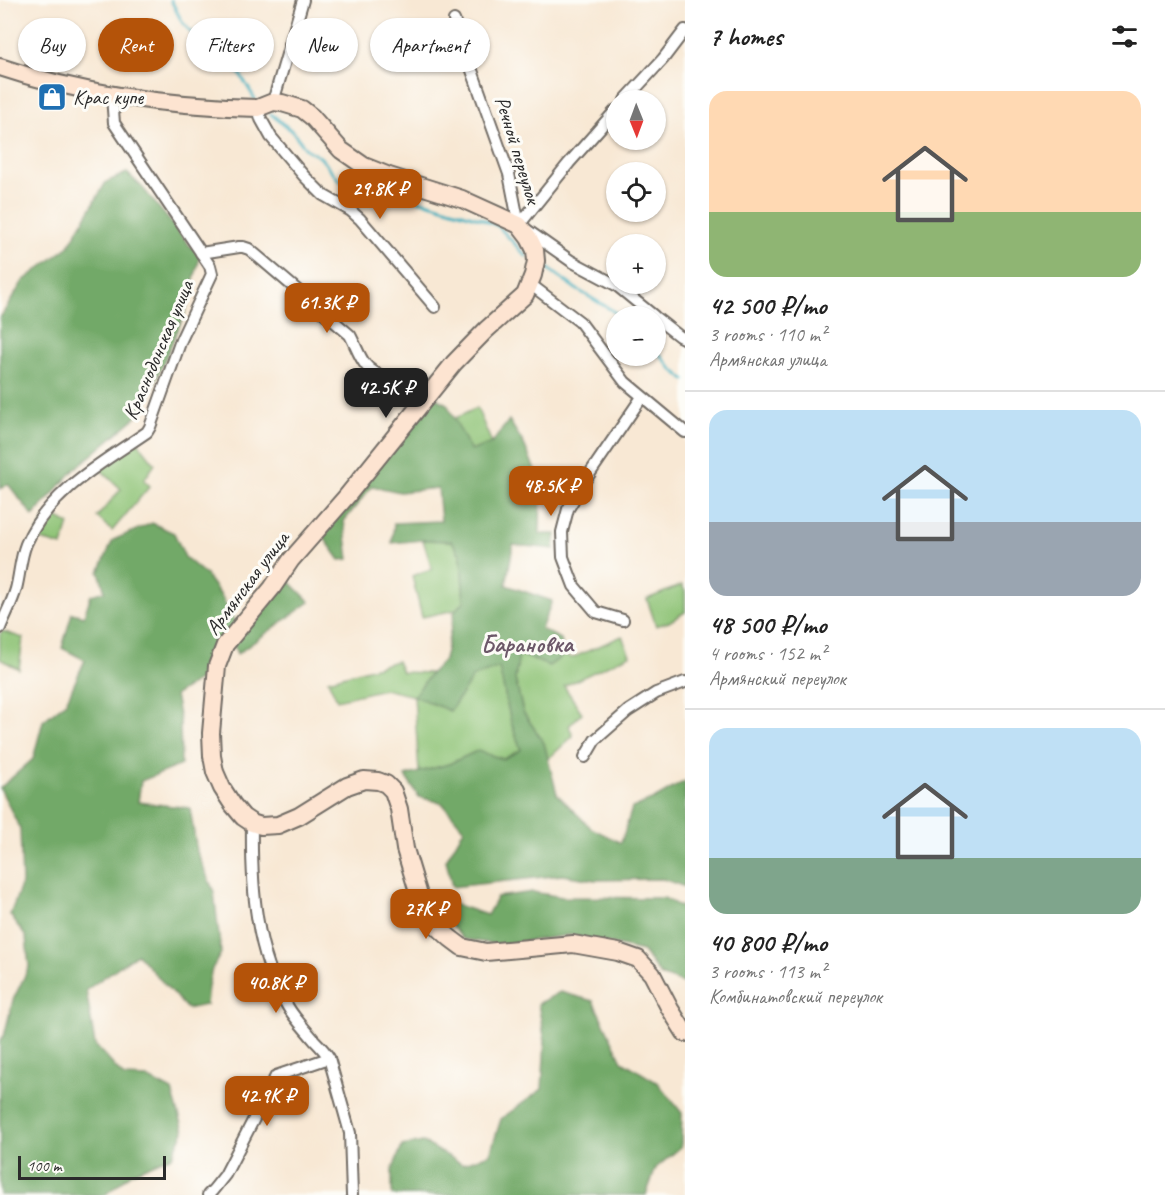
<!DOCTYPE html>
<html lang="en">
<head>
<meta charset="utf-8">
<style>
	body { margin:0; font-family:Caveat,sans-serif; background:#f6f6f6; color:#222; height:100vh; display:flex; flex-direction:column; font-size:22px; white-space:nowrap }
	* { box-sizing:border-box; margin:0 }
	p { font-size:20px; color:#767676 }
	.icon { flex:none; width:33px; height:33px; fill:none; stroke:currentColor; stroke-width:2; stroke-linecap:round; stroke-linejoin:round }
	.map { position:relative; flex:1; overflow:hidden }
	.panel { display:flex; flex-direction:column; background:#fff; width:480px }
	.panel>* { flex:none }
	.banner { position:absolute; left:18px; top:18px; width:570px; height:54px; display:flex; gap:12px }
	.needle { width:39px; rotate:179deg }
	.tools { position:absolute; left:606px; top:90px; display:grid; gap:12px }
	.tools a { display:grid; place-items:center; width:60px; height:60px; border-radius:50%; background:#fff; box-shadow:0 2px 4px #0004; font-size:30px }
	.scale { position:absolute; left:18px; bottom:15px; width:148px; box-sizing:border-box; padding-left:6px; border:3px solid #2b2b2b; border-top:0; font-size:16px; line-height:21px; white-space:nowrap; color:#2b2b2b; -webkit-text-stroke:4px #fdfcf7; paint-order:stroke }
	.price { position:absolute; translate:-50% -51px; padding:0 14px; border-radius:12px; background:#b45309; color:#fff; font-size:20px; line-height:39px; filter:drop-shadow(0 2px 3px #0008) }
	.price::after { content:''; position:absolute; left:50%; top:36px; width:18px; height:14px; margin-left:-9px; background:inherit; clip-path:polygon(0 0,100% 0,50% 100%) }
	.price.current { background:#222; color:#fff }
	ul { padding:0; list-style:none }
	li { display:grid; align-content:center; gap:12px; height:318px; padding:0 24px }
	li+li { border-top:2px solid #e0e0e0 }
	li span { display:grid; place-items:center; height:186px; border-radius:18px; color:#555 }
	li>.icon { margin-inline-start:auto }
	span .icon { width:108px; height:108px; fill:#fffc; stroke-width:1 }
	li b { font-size:26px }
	h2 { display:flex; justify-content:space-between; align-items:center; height:72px; padding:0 24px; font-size:26px }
	.pill { padding:0 21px; border-radius:27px; background:#fff; box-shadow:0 2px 4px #0004; font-size:21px; line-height:54px }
	.pill.current { background:#b45309; color:#fff }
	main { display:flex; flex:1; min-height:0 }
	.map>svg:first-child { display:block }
	.green { fill:#8ec376; stroke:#5c7750; stroke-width:1.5 }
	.forest { fill:#72a967; stroke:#4e6a49; stroke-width:1.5 }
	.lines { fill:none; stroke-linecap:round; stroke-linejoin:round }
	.stream { stroke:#42b0bf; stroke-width:3 }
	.street-casing { stroke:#736d66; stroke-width:14 }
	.secondary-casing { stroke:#736d66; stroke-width:20 }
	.street { stroke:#fff; stroke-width:10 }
	.secondary { stroke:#fde4d1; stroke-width:16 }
	.labels { text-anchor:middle; stroke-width:6; stroke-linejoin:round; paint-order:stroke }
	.poi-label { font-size:21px; fill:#2b2b2b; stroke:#fdfcf7; text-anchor:start }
	.street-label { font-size:21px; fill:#2b2b2b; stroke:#fdfcf7 }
	.quarter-label { font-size:24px; font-weight:bold; fill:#6c5869; stroke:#fdfcf7 }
</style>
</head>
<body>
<main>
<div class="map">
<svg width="685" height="1195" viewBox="0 0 685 1195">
	<rect width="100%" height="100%" fill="#fdfcf7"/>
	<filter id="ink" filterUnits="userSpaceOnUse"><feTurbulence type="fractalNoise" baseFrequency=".0167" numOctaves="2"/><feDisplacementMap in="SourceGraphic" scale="12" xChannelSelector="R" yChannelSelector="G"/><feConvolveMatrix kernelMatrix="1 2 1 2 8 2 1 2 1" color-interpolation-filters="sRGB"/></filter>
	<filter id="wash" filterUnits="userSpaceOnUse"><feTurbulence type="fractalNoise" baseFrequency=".008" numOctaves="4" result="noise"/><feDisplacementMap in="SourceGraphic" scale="24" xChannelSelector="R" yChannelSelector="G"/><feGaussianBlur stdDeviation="1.35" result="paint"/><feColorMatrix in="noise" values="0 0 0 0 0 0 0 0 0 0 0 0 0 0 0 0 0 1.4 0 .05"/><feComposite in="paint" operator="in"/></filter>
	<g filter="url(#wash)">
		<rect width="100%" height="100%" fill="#f8e8d4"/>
		<g class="green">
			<path d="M 477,408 L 492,443 L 471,451 L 453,419 Z"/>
			<path d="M 137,441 L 155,464 L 144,480 L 150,486 L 112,531 L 97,517 L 121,489 L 99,468 Z"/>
			<path d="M 49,513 L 69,524 L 62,546 L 34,538 Z"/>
			<path d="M 423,540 L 452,541 L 461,556 L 464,602 L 455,610 L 422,617 L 412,576 L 432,569 Z"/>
			<path d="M 682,585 L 685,592 L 685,612 L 669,622 L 656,626 L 647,599 Z"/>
			<path d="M 2,631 L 23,638 L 19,669 L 0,659 L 0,635 Z"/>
			<path d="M 622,636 L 630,655 L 564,686 L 582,713 L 569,726 L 573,736 L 548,759 L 544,743 L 523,712 L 515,679 L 519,654 L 549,666 L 564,655 L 572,658 Z"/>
			<path d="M 397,661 L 402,672 L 431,673 L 415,696 L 473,677 L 499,666 L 511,722 L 521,750 L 504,759 L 477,751 L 449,764 L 419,772 L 414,696 L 384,689 L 337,700 L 328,680 Z"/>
			<path d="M 274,1086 L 289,1095 L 286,1109 L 269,1111 L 264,1107 Z"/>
		</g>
		<g class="forest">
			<path d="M 127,173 L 142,187 L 191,247 L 201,253 L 185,313 L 142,412 L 75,469 L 33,516 L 8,484 L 0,489 L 0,318 L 23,281 L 68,247 L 106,182 Z"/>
			<path d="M 434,397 L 447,404 L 471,451 L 492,443 L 509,420 L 524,444 L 541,484 L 540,534 L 556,534 L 554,549 L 513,545 L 506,585 L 552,601 L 541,629 L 561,639 L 564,655 L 549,666 L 519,654 L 515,679 L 523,712 L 544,743 L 557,794 L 591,828 L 621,843 L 632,808 L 654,799 L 685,781 L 685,887 L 663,879 L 595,880 L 562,875 L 452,887 L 446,860 L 464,829 L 442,803 L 419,797 L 405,776 L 449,764 L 477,751 L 503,759 L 521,750 L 511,722 L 499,667 L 473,677 L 450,711 L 414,696 L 431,673 L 444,660 L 455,610 L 464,602 L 461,556 L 452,541 L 423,540 L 392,543 L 394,523 L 441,521 L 438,488 L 400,492 L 372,486 L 344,521 L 349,559 L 340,560 L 324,538 L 334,518 Z"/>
			<path d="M 152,523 L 174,533 L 185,557 L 206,575 L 222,597 L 237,626 L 208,674 L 175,695 L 180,721 L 181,765 L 141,781 L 138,802 L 190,808 L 197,852 L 214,892 L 221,953 L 212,969 L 208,986 L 206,1005 L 187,1009 L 137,954 L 86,990 L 95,1045 L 124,1077 L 147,1078 L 172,1091 L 184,1131 L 172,1156 L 132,1173 L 105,1195 L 0,1195 L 0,1040 L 4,1036 L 13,1000 L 29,967 L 26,937 L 10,915 L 22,883 L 20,829 L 0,788 L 33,759 L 43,721 L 66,702 L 85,660 L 62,648 L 72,613 L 84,616 L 91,595 L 105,591 L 99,572 L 113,540 Z"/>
			<path d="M 286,578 L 310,602 L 237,654 L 233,643 Z"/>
			<path d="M 533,892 L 562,897 L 664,898 L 685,909 L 685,984 L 660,975 L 643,951 L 570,935 L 499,945 L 463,939 L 446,919 L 454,904 L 487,915 L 497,897 Z"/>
			<path d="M 560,992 L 593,1001 L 622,1061 L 658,1083 L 682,1113 L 681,1147 L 656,1168 L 646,1195 L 392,1195 L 392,1171 L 402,1146 L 423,1142 L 462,1164 L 490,1154 L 501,1119 L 542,1089 L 545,1041 L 538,1004 Z"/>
		</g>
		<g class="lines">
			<g class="stream">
				<path d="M 171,0 L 182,22 L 197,39 L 216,59 L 240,74 L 255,99"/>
				<path d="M 271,114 L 293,132 L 306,149 L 320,157 L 339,180 L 354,188 L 426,202 L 479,218 L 498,226 L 526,256"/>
				<path d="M 542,264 L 576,289 L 610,309 L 620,316"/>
				<path d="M 656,350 L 672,369 L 685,380"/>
			</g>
		</g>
	</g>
	<g filter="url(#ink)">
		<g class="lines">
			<g class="street-casing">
				<g id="street">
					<path d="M 454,20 L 509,174 L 519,225"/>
					<path d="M 625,100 L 663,59 L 685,30"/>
					<path d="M 273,102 L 303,0"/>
					<path d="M 258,108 L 261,119 L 271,137 L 304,176 L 323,195 L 351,211 L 360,219 L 435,307"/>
					<path d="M 519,225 L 569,163 L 616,110"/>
					<path d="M 527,230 L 571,261 L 616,285 L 654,316"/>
					<path d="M 201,253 L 239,247 L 243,247 L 249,249 L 350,335 C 355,344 359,356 365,364 C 375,378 400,380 409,391 C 412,396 415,403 418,408"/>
					<path d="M 530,284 L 580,322 L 625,382 L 685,432"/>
					<path d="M 656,318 L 679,336 L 685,339"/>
					<path d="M 623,620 L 596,612 L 574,586 L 563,557 L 562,532 L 568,509 L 586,479 L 642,397"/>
					<path d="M 0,628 C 5,615 12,603 16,589 C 20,574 20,559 26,544 C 48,492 102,463 147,432 L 150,427 L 181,340 L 212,274 L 210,266 L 114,123 L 112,96"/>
					<path d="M 585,757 L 595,740 L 628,711 L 656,693 L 685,682"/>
					<path d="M 252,823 C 251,885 255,953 288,1007 C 295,1019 306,1030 314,1040 C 320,1046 325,1051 329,1058 L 350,1133 L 352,1195"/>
					<path d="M 208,1195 L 213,1190 L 225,1175 L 276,1076 L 329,1058"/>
				</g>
			</g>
			<g class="secondary-casing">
				<path id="secondary" d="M 0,67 C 83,95 170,106 258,108 L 273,102 L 282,103 L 302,109 L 312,117 L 341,150 L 364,166 L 389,176 L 462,199 L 519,225 L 529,238 L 535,250 L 536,261 L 533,275 L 525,295 L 486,330 L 454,363 L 347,496 L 291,560 L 272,588 L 225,645 L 217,666 L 211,733 L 212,756 L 215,772 L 222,788 L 233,805 L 243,817 L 252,823 L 261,826 L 278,825 L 299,816 L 347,786 L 364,780 L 378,781 L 386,784 L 393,791 L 399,809 L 405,849 L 421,902 L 428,914 L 438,927 L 450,938 L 462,947 L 486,952 L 573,944 L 618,952 L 638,959 L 652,974 L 670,1009 L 685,1033"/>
			</g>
			<use href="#street" class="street"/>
			<use href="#secondary" class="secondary"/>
		</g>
	</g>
	<defs>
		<g id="shop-square" transform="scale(1.5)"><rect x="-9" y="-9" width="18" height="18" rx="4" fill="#1f6fb2" stroke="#fdfcf7"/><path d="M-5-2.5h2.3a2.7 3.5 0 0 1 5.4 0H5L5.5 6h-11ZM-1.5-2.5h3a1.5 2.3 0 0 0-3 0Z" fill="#fff"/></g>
	</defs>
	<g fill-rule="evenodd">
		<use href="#shop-square" x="52" y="97"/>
	</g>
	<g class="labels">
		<g class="poi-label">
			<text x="73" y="104">Крас купе</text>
		</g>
		<g class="street-label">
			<text transform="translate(518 150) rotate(73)" y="7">Речной переулок</text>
			<text transform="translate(158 350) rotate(-67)" y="7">Краснодонская улица</text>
			<text transform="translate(247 583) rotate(-53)" y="7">Армянская улица</text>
		</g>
		<g class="quarter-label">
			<text x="527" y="652">Барановка</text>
		</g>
	</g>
</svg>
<div class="tools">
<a><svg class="needle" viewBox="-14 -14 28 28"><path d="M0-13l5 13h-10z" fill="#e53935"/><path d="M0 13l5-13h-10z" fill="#767676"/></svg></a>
<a><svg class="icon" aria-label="locate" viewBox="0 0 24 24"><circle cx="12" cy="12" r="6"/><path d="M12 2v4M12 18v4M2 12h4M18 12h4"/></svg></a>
<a>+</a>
<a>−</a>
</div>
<div class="scale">100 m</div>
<b class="price" style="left:380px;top:220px">29.8K ₽</b>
<b class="price" style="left:327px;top:334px">61.3K ₽</b>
<b class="price current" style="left:386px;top:419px">42.5K ₽</b>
<b class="price" style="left:551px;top:517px">48.5K ₽</b>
<b class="price" style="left:426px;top:940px">27K ₽</b>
<b class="price" style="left:276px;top:1014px">40.8K ₽</b>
<b class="price" style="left:267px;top:1127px">42.9K ₽</b>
<div class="banner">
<a class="pill">Buy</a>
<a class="pill current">Rent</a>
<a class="pill">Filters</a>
<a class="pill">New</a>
<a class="pill">Apartment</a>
</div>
</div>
<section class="panel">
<h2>7 homes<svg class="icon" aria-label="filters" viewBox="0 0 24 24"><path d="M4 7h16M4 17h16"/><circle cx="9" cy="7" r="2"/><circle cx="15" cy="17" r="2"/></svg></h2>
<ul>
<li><span style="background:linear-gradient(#ffd9b3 65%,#8fb573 0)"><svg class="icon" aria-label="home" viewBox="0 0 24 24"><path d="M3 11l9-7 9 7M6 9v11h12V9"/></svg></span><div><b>42 500 ₽/mo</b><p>3 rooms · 110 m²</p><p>Армянская улица</p></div></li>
<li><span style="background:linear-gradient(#bfe0f5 60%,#9aa5b1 0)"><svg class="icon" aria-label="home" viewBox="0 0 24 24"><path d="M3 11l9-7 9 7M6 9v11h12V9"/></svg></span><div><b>48 500 ₽/mo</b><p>4 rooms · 152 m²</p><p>Армянский переулок</p></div></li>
<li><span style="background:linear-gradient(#bfe0f5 70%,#7fa58c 0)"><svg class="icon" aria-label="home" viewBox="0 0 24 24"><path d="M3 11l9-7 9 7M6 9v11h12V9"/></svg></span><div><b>40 800 ₽/mo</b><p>3 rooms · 113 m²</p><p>Комбинатовский переулок</p></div></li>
</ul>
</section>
</main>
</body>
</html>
